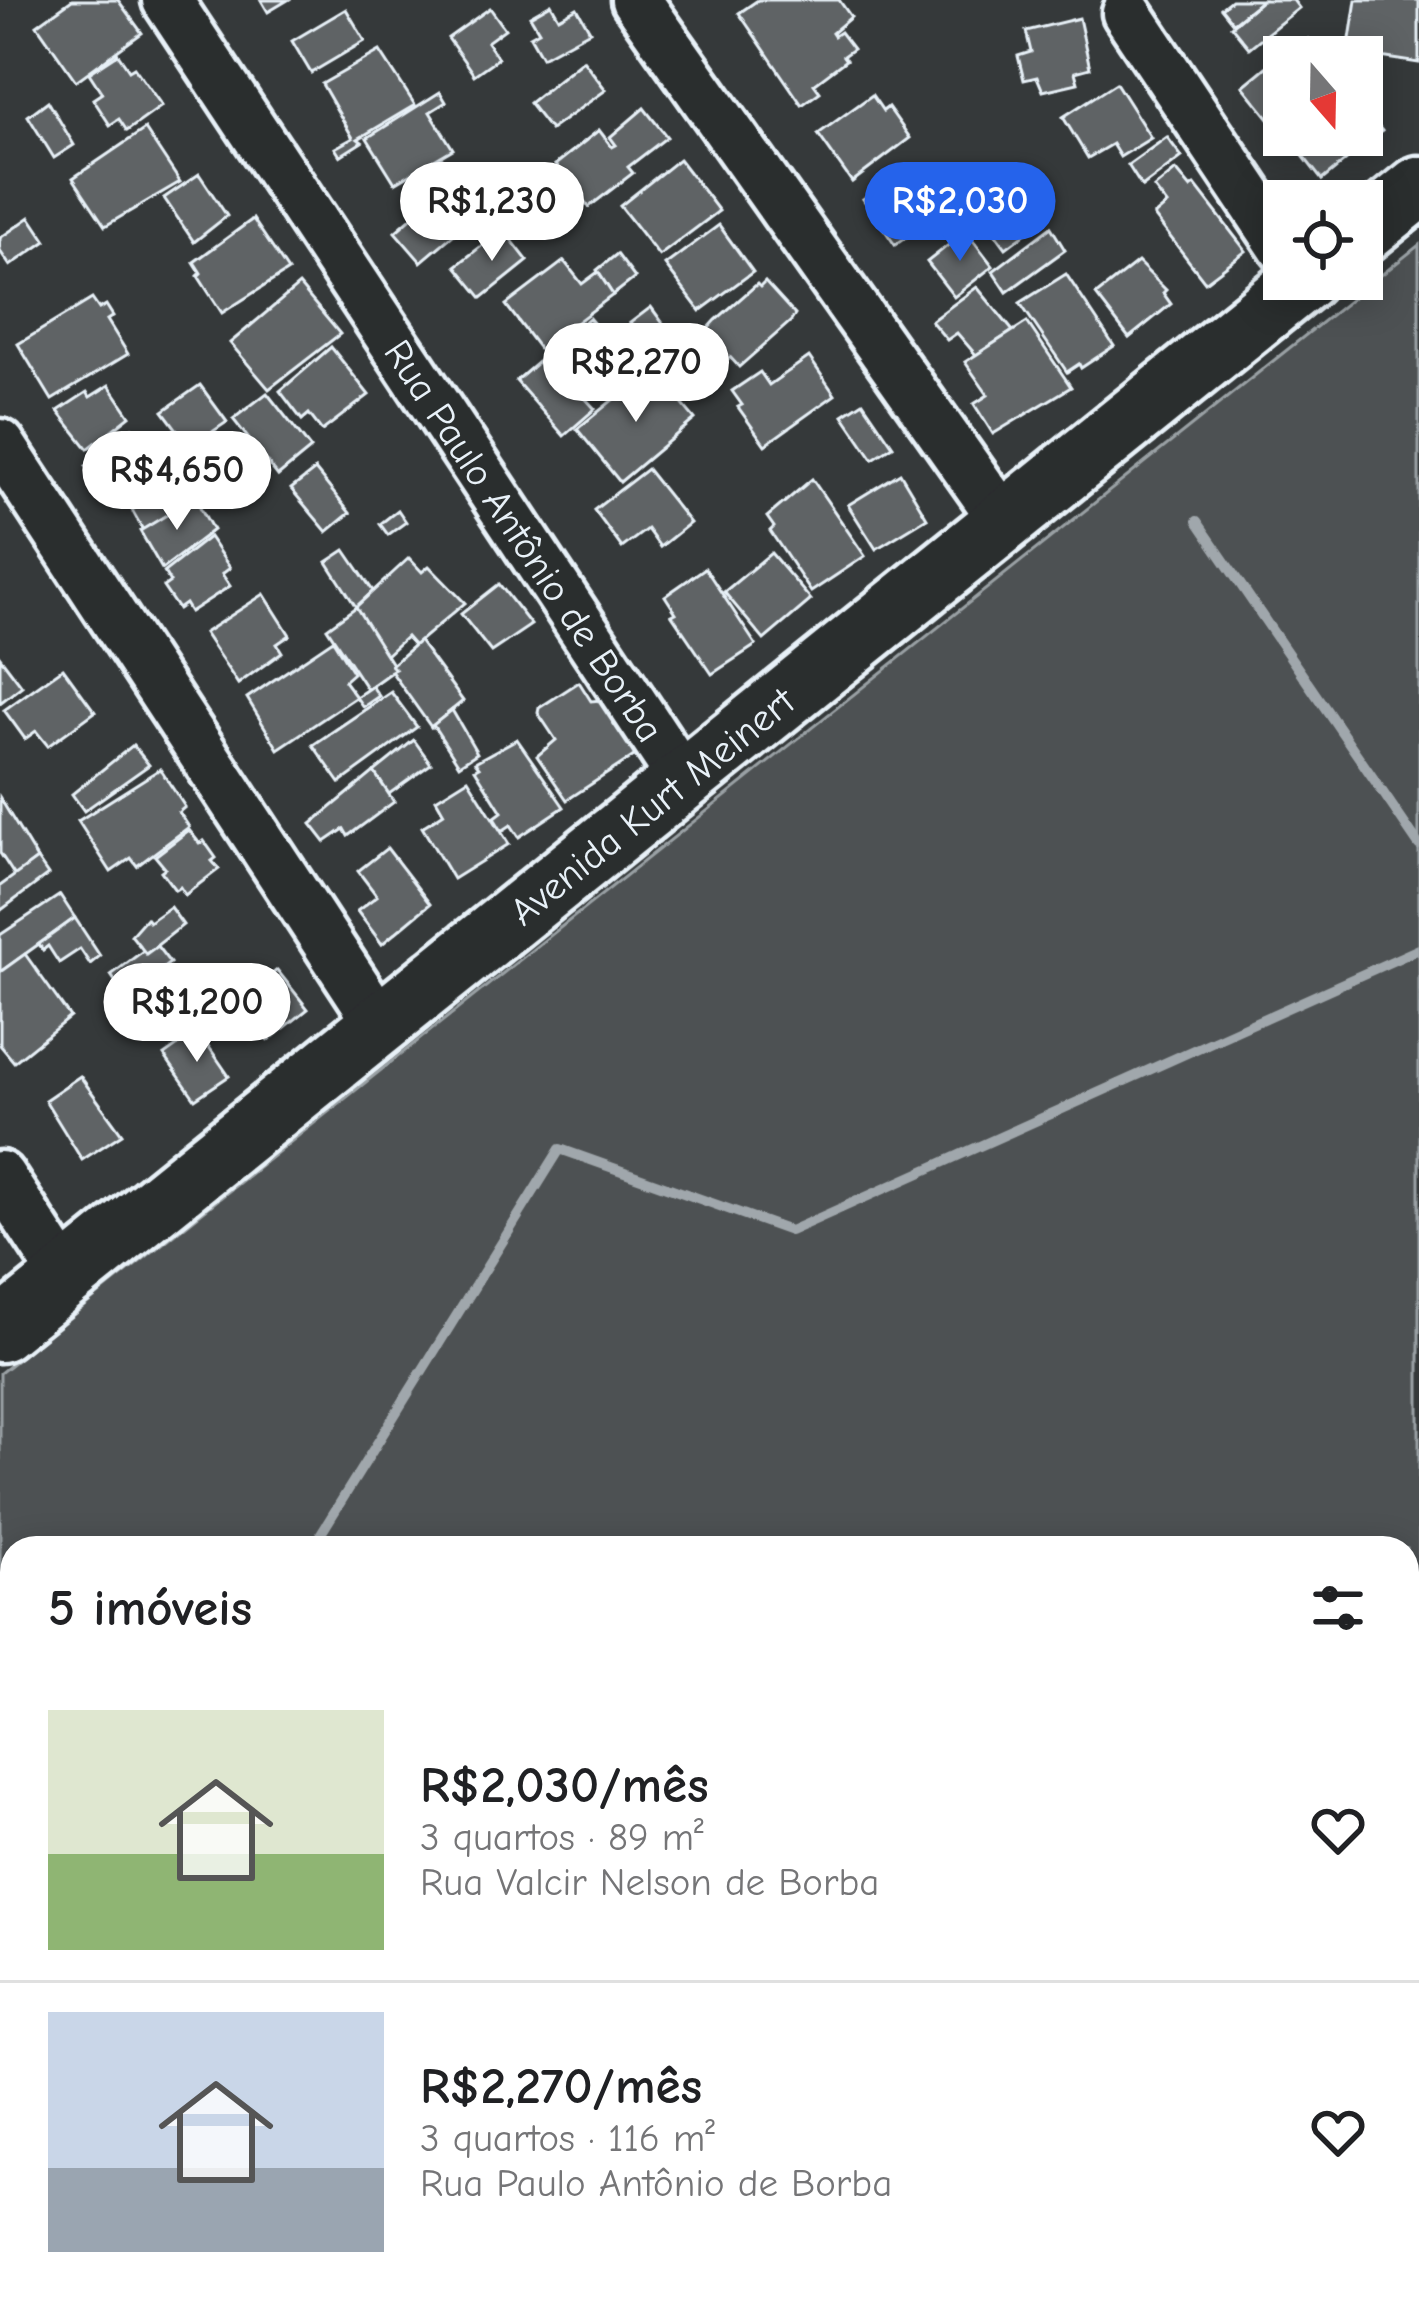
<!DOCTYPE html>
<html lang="pt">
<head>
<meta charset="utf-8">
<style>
	body { margin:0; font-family:"Comic Neue",sans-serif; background:#f2f2f2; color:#202124; height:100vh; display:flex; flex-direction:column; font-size:45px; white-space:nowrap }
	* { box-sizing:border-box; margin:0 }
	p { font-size:39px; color:#757577 }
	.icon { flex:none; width:66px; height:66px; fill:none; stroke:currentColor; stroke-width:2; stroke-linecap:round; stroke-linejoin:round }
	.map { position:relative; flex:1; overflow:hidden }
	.sheet { position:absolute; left:0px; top:1536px; width:1419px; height:768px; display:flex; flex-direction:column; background:#fff; border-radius:36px 36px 0 0; box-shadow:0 6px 30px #0003 }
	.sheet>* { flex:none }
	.needle { width:78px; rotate:160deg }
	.controls { position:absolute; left:1263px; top:36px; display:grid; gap:24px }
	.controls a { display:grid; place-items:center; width:120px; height:120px; border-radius:0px; background:#fff; box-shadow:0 6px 30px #0003; font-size:60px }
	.price { position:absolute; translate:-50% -102px; padding:0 27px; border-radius:42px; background:#fff; color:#222; font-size:39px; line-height:78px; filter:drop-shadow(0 3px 6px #0008) }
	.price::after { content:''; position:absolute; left:50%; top:72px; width:36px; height:27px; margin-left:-18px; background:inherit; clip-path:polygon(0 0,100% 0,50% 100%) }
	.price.current { background:#2563eb; color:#fff }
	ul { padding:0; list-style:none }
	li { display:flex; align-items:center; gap:36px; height:300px; padding:0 48px }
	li+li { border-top:3px solid #e0e0e0 }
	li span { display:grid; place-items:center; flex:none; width:336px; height:240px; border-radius:0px; color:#555 }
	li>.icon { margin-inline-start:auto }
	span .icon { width:144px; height:144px; fill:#fffc; stroke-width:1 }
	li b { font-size:51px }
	h2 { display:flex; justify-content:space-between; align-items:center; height:144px; padding:0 48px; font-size:51px }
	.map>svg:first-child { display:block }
	.green { fill:#4d5152; stroke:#9aa1a5; stroke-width:3; fill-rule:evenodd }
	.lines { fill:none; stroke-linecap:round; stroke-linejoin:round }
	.stream { stroke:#a0a7ac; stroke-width:10 }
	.building { fill:#5f6365; stroke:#e8f1f8; stroke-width:3 }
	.minor-casing { stroke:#e8f1f8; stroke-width:57 }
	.major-casing { stroke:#e8f1f8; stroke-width:69 }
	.path { stroke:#e8f1f8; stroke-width:6; stroke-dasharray:9 9; stroke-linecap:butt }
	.minor { stroke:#2a2d2e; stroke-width:48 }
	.major { stroke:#2a2d2e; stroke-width:60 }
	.labels { text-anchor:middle; stroke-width:9; stroke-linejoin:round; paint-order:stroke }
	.street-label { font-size:39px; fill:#e8f1f8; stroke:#2a2d2e }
</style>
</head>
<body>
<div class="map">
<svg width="1419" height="2304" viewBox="0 0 1419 2304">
	<rect width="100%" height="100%" fill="#35393a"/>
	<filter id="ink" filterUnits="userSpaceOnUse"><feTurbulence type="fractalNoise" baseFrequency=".00833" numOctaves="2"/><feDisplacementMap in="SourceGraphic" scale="24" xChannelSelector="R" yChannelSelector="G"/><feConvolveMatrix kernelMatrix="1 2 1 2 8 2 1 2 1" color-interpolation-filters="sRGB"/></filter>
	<g filter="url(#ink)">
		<path class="green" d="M 1419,245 L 1419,2304 L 0,2304 L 0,1373 ZM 12,1548 L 1407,1548 L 1407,2292 L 12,2292 Z"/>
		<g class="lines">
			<g class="stream">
				<path d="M 1197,521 L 1419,845"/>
				<path d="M 312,1548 L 560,1149 L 790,1231 L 1419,949"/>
				<path d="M 0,1794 L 12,1784"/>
				<path d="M 0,2170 L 12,2191"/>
				<path d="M 0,2290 L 8,2304"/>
			</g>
		</g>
		<g class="building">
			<path d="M 72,0 L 118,0 L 142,33 L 76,81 L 37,25 Z"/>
			<path d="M 261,0 L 288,0 L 268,12 Z"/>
			<path d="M 758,0 L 839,0 L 851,17 L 832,33 L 834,36 L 840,32 L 853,49 L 843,56 L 846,60 L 814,84 L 820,92 L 802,105 L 739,13 Z"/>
			<path d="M 1231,0 L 1262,0 L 1233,23 L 1221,8 Z"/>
			<path d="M 1262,0 L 1293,0 L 1299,8 L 1249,48 L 1231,26 Z"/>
			<path d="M 1356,0 L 1419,0 L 1419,63 L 1348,52 Z"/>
			<path d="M 551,4 L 559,18 L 577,8 L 590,31 L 542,57 L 530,36 L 539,31 L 530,16 Z"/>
			<path d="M 490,8 L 505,29 L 487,42 L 498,58 L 474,75 L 448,38 Z"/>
			<path d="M 346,9 L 365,41 L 311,73 L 292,41 Z"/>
			<path d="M 1079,18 L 1090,68 L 1075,72 L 1078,83 L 1043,91 L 1037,77 L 1024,80 L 1018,56 L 1031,52 L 1026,31 Z"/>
			<path d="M 1308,39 L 1323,57 L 1286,57 Z"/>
			<path d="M 380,51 L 415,105 L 358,139 L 362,142 L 340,156 L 335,148 L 353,138 L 322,84 Z"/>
			<path d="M 118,54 L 129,70 L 134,67 L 162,106 L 127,131 L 119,119 L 110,125 L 93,99 L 102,93 L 89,73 Z"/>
			<path d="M 1277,58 L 1280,62 L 1284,58 L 1284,131 L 1281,133 L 1243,86 Z"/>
			<path d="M 583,60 L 606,90 L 550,130 L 529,103 Z"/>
			<path d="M 1116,83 L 1151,138 L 1120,157 L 1112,144 L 1088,158 L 1063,117 Z"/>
			<path d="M 440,92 L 446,102 L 430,112 L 453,149 L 395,183 L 367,138 Z"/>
			<path d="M 872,95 L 883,111 L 888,107 L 910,138 L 852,182 L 818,134 Z"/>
			<path d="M 48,101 L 74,145 L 54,158 L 28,116 Z"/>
			<path d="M 1362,106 L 1382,131 L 1322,180 L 1289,138 L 1362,135 Z"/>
			<path d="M 644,108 L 667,137 L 628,167 L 633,173 L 589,207 L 555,165 L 599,130 L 612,147 L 616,145 L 610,137 Z"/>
			<path d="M 145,129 L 180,182 L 105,226 L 73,178 Z"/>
			<path d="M 1167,137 L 1182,157 L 1142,187 L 1128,165 Z"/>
			<path d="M 679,159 L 719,211 L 659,256 L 620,206 Z"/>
			<path d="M 909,168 L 917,180 L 928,173 L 942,194 L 931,202 L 940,214 L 895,245 L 863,199 Z"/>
			<path d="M 465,169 L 485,192 L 473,202 L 466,193 L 456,201 L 472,219 L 421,262 L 395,232 L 432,200 L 428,195 Z"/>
			<path d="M 1176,170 L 1191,188 L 1195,185 L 1246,251 L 1205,282 L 1154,216 L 1167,205 L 1154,188 Z"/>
			<path d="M 199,174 L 227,216 L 194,242 L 164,198 Z"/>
			<path d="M 1008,186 L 1037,225 L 1006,248 L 977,209 Z"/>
			<path d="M 30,217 L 46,241 L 10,266 L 0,251 L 0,238 Z"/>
			<path d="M 253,219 L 288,271 L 222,313 L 198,276 L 201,273 L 194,262 Z"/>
			<path d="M 719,225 L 753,272 L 700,311 L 665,265 Z"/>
			<path d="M 1051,227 L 1065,250 L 1007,292 L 993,271 Z"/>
			<path d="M 503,229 L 528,261 L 482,298 L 456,266 Z"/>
			<path d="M 966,231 L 993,266 L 954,297 L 927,262 Z"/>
			<path d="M 617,254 L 635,278 L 613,295 L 597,270 Z"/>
			<path d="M 564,261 L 582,284 L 598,272 L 613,295 L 540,350 L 506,305 Z"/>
			<path d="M 1138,262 L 1166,290 L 1163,293 L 1171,304 L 1129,338 L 1096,295 Z"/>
			<path d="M 1066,274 L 1114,346 L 1081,368 L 1079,364 L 1067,372 L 1020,303 Z"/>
			<path d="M 765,282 L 795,315 L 791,321 L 739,367 L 730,357 L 716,369 L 704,355 L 695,363 L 686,352 L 709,335 L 706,331 L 716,320 L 757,284 L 760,287 Z"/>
			<path d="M 299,285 L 340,334 L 269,389 L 230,343 Z"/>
			<path d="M 977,287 L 1013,331 L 976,355 L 957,333 L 947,340 L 931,321 Z"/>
			<path d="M 92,299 L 99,309 L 106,305 L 113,316 L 107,320 L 128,354 L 52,400 L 18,344 Z"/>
			<path d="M 651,307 L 678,344 L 657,361 L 630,323 Z"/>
			<path d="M 589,318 L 637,374 L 608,398 L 597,387 L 585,398 L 595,409 L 564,436 L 516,381 Z"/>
			<path d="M 1027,322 L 1071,387 L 993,434 L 974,404 L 988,395 L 965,362 Z"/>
			<path d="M 331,347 L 369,395 L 322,431 L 309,414 L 302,420 L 280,391 Z"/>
			<path d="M 809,357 L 835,395 L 765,445 L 738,407 L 742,405 L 732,391 L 760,372 L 769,385 Z"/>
			<path d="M 652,368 L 695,419 L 620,482 L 577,429 Z"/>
			<path d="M 109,385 L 130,416 L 88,449 L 58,411 L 87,392 L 90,397 Z"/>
			<path d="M 200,385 L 227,422 L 190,447 L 163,411 Z"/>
			<path d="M 267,393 L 311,449 L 278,476 L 233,419 Z"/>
			<path d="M 863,402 L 893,446 L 873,459 L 843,415 Z"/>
			<path d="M 132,428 L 169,471 L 145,492 L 138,483 L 116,502 L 86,466 Z"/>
			<path d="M 647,469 L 690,523 L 660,547 L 647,529 L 622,548 L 594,510 Z"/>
			<path d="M 315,470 L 350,513 L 327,532 L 291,489 Z"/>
			<path d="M 900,473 L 927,518 L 876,549 L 848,505 Z"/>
			<path d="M 812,479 L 865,556 L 811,592 L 770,531 L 774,527 L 767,517 Z"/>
			<path d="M 179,481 L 190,500 L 143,530 L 132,510 Z"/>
			<path d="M 195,498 L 213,530 L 162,569 L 140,531 Z"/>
			<path d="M 398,510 L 406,522 L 388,535 L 380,524 Z"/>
			<path d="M 209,537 L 230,568 L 222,574 L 230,586 L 190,612 L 185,604 L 178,609 L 163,587 L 170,582 L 164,572 Z"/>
			<path d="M 345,550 L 373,591 L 356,607 L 327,562 Z"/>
			<path d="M 771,553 L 811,600 L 764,640 L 724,592 Z"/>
			<path d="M 409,558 L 422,572 L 429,566 L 465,603 L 414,646 L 406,637 L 385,656 L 356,607 Z"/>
			<path d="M 705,568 L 756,645 L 712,674 L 672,615 L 676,613 L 665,596 Z"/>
			<path d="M 499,584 L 531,625 L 491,652 L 461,614 Z"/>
			<path d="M 264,594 L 290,635 L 277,644 L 282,652 L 238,684 L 204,633 Z"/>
			<path d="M 356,607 L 395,669 L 367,689 L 327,628 Z"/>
			<path d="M 333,640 L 353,673 L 344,681 L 356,697 L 278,749 L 247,698 Z"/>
			<path d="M 419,641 L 463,701 L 431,727 L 391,671 L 395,669 L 391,665 Z"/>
			<path d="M 0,657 L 22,686 L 0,703 Z"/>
			<path d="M 63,668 L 95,712 L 48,746 L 36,731 L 25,739 L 4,710 Z"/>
			<path d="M 579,682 L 591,701 L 601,700 L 637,754 L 567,800 L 537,756 L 556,740 L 538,713 L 539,708 Z"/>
			<path d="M 372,686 L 379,696 L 363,707 L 356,697 Z"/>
			<path d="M 391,692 L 417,727 L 340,783 L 313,745 Z"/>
			<path d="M 452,710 L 477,753 L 459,765 L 433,725 Z"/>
			<path d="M 517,739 L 564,807 L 519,837 L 511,825 L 502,831 L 494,818 L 502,812 L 475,769 L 479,767 L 475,762 Z"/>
			<path d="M 414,740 L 431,764 L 389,794 L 374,772 Z"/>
			<path d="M 133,745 L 149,765 L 84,811 L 72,794 Z"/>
			<path d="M 160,769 L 185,807 L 179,812 L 189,827 L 137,866 L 131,858 L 111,872 L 78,821 Z"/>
			<path d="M 374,772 L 394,802 L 348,836 L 344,829 L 325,842 L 311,824 Z"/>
			<path d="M 468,779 L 509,844 L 453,879 L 422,827 L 444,813 L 436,799 Z"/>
			<path d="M 0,798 L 37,859 L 15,876 L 0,853 Z"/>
			<path d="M 189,830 L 200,844 L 204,841 L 216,858 L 212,861 L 219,869 L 185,895 L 180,887 L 175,890 L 161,871 L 165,868 L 155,856 Z"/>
			<path d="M 387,848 L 430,904 L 382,944 L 357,911 L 377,896 L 358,871 Z"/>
			<path d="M 37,859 L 48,875 L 0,911 L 0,886 Z"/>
			<path d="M 60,895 L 75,918 L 0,972 L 0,935 Z"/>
			<path d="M 170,907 L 183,925 L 146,954 L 131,935 L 146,918 L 149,922 Z"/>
			<path d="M 75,918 L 100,956 L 90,964 L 80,949 L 59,963 L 48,946 L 43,950 L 39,944 Z"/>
			<path d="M 157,946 L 170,963 L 157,973 L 178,1011 L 148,1030 L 111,975 L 143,951 L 146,954 Z"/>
			<path d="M 25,954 L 70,1017 L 14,1062 L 0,1045 L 0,972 Z"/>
			<path d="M 277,970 L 308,1009 L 268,1041 L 237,1002 Z"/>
			<path d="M 198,1031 L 229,1076 L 195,1099 L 164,1055 Z"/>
			<path d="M 80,1076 L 122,1134 L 82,1160 L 45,1100 Z"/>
		</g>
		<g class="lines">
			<g class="minor-casing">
				<g id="minor">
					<path id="s1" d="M 167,0 L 684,781"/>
					<path d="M 636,0 L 1005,522"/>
					<path d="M 1127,13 L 1284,248"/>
					<path d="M 0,444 L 381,1025"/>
					<path d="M 0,1176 L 67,1279"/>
				</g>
			</g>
			<g class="major-casing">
				<g id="major">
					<path d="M 1362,233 L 1419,187"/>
					<path id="s2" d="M 0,1331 L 1305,279"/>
				</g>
			</g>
			<g class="path">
				<path d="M 0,2240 L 12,2262"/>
				<path d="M 28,2292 L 35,2304"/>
			</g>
			<use href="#minor" class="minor"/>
			<use href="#major" class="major"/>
		</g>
	</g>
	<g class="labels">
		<g class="street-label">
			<text dy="14" stroke="none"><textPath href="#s1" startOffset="648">Rua Paulo Antônio de Borba</textPath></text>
			<text dy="14" stroke="none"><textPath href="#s2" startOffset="837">Avenida Kurt Meinert</textPath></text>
		</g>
	</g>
</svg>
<div class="controls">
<a><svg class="needle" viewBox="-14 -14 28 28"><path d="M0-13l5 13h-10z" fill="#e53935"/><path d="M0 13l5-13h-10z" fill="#757577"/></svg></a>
<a><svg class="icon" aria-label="locate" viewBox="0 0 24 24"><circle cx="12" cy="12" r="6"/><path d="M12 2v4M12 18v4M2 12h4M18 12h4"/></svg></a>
</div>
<b class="price" style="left:492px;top:264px">R$1,230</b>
<b class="price current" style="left:960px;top:264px">R$2,030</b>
<b class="price" style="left:636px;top:425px">R$2,270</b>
<b class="price" style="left:177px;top:533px">R$4,650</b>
<b class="price" style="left:197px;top:1065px">R$1,200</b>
<section class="sheet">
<h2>5 imóveis<svg class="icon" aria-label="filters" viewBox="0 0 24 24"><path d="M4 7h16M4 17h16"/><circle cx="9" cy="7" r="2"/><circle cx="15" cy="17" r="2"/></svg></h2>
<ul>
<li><span style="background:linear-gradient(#dfe7d0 60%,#8fb573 0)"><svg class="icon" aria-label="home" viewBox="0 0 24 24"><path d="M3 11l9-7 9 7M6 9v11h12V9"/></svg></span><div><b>R$2,030/mês</b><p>3 quartos · 89 m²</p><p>Rua Valcir Nelson de Borba</p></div><svg class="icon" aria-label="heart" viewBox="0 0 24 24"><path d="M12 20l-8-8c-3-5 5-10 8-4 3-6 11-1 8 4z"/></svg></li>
<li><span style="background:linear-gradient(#c9d6e8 65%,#9aa5b1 0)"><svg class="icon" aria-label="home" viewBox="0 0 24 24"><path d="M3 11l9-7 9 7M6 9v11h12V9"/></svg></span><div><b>R$2,270/mês</b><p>3 quartos · 116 m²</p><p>Rua Paulo Antônio de Borba</p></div><svg class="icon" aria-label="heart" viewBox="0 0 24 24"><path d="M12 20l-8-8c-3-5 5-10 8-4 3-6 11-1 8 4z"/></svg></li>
</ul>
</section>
</div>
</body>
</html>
